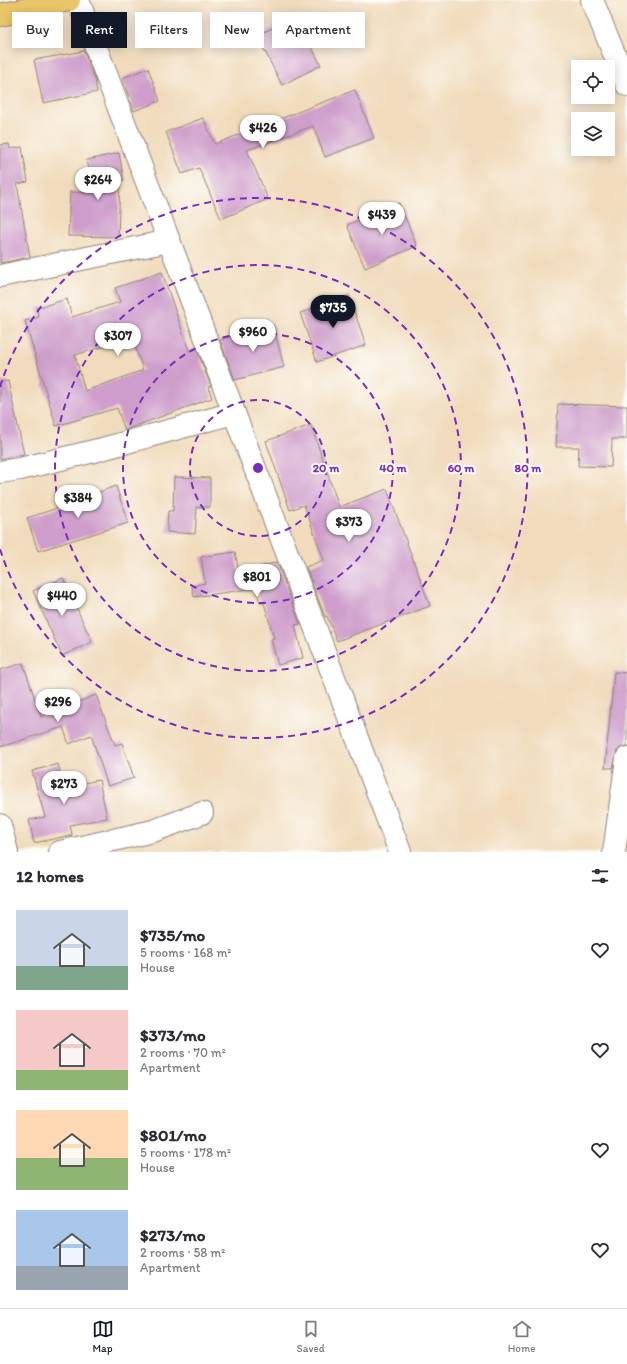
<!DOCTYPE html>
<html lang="en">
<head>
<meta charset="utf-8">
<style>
	body { margin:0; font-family:Itim,sans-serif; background:#f2f2f3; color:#2b2b33; height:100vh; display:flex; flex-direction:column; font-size:15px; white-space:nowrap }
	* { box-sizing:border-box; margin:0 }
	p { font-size:13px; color:#7c7c81 }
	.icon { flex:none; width:22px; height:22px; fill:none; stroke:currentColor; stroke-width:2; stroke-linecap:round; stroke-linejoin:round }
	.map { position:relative; height:852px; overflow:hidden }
	.drawer { display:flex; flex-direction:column; background:#fff; flex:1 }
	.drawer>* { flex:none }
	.top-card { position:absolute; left:12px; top:12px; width:400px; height:36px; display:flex; gap:8px }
	.tools { position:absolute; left:571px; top:60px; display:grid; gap:8px }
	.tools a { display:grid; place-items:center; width:44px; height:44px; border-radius:0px; background:#fff; box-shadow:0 2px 10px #0003; font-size:20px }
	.price { position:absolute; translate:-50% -34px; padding:0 9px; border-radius:14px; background:#fff; color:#222; font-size:13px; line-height:26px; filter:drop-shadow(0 1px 2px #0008) }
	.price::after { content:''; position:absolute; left:50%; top:24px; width:12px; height:9px; margin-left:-6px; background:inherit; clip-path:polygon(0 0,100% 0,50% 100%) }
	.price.current { background:#111827; color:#fff }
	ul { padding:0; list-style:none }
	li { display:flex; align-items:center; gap:12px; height:100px; padding:0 16px }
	li span { display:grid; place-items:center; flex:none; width:112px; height:80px; border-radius:0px; color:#555 }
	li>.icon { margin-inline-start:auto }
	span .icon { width:48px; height:48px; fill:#fffc; stroke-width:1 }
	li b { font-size:17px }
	h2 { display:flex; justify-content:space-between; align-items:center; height:48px; padding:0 16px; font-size:17px }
	.chip { padding:0 14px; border-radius:0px; background:#fff; box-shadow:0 2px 10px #0003; font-size:14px; line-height:36px }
	.chip.current { background:#111827; color:#fff }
	.tab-bar { display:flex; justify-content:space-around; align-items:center; height:56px; border-top:1px solid #e1e1e2; background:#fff; font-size:11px; color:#7c7c81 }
	.tab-bar a { display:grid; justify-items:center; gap:2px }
	.tab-bar .current { color:#111827 }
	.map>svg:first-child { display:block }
	.building { fill:#ce9dcb; fill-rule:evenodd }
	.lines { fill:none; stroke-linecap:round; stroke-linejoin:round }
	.minor-casing { stroke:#8e8374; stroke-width:24 }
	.highway-casing { stroke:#8e8374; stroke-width:24 }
	.minor { stroke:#fff; stroke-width:22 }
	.highway { stroke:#ebc669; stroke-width:22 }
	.ring { fill:none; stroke:#7b2cbf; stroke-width:2; stroke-dasharray:7 5 }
	.centre { fill:#7b2cbf; stroke:#fdfcf7; stroke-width:2 }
	.ring-label { font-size:12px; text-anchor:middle; font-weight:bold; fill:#7b2cbf; stroke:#fdfcf7; stroke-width:4; stroke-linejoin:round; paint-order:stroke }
</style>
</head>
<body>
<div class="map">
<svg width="627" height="852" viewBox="0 0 627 852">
	<rect width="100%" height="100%" fill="#fdfcf7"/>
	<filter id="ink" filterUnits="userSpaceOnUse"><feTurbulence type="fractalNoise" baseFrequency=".025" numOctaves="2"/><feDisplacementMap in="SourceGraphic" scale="8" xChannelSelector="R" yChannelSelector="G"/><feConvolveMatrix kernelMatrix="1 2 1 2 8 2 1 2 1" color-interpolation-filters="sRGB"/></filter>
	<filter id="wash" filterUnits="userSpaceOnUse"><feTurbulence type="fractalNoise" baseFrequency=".012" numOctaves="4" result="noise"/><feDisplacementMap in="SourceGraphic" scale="16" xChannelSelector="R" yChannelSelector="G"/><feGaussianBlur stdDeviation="0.9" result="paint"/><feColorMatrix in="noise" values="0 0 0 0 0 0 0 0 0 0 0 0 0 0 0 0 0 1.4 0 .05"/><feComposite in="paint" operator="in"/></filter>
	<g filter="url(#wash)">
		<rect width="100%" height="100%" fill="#f1dbbc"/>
		<g id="blocks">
			<g class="building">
				<path d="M 295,16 L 321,65 L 282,85 L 257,36 Z"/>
				<path d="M 84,51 L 95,80 L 97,92 L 43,103 L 34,60 Z"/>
				<path d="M 148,68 L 160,101 L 134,111 L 122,78 Z"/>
				<path d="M 355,90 L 374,138 L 325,157 L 313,126 L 247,150 L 268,199 L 221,219 L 199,168 L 182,174 L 166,132 L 203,118 L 215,144 Z"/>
				<path d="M 9,144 L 10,149 L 22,147 L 28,182 L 17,184 L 30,257 L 0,263 L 0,145 Z"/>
				<path d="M 119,153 L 124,180 L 120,181 L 118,237 L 68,236 L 70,192 L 94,193 L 87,160 Z"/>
				<path d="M 399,203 L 417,246 L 365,268 L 347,225 Z"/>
				<path d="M 162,272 L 189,351 L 196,348 L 211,386 L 208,387 L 212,398 L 125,430 L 117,408 L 56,426 L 25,321 L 39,317 L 36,308 L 67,299 L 72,317 L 120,302 L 115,288 ZM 132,338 L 143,370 L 85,391 L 75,355 Z"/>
				<path d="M 349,296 L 366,345 L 317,362 L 300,313 Z"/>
				<path d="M 273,325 L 284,367 L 235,380 L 220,340 Z"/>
				<path d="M 8,381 L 24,454 L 0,459 L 0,382 Z"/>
				<path d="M 558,404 L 627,406 L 627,439 L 612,439 L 611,467 L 578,466 L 579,447 L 556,447 Z"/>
				<path d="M 311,425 L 339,507 L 387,489 L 430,606 L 337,641 L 327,616 L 325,617 L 306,567 L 324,560 L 304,505 L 290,510 L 266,441 Z"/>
				<path d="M 174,477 L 210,478 L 210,507 L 197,507 L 195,534 L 167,532 L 168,511 L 173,511 Z"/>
				<path d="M 116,486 L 128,523 L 38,551 L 27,518 L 82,500 L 82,498 Z"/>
				<path d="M 235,552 L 239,573 L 277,562 L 300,624 L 295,625 L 303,658 L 278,665 L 271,639 L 274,638 L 264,603 L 260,603 L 256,588 L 194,597 L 192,586 L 205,583 L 201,557 Z"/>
				<path d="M 63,578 L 92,642 L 62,656 L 33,591 Z"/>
				<path d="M 23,663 L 41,717 L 96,695 L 115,745 L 122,743 L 134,778 L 108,786 L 91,735 L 69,744 L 63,727 L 0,747 L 0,670 Z"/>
				<path d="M 614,672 L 627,673 L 627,746 L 622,747 L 617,751 L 613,768 L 605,768 Z"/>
				<path d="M 58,764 L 64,787 L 99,780 L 107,818 L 70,825 L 72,835 L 34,843 L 29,820 L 45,817 L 32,771 Z"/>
			</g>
		</g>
	</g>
	<g filter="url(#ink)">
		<use href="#blocks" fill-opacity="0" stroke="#8e8374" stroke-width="1"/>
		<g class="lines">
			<g class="minor-casing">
				<g id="minor">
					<path d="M 78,0 L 400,852"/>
					<path d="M 592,0 L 627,85"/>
					<path d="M 0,276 L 169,241"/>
					<path d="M 0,472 L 20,469 L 98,450 L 234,413"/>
					<path d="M 0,825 L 7,852"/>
					<path d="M 60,852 L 153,831 L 202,813"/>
					<path d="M 614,852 L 627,758"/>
				</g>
			</g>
			<g class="highway-casing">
				<path id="highway" d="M 0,15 L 69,0"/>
			</g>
			<use href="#minor" class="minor"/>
			<use href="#highway" class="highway"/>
		</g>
	</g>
	<g class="ring">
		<circle cx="258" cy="468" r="68"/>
		<circle cx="258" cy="468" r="135"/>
		<circle cx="258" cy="468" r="203"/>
		<path d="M0 387A270 270 0 1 1 0 549"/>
	</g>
	<circle cx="258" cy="468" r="6" class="centre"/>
	<g class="ring-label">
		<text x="326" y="472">20 m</text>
		<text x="393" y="472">40 m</text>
		<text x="461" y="472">60 m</text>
		<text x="528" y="472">80 m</text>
	</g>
</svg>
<div class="tools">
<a><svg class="icon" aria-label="locate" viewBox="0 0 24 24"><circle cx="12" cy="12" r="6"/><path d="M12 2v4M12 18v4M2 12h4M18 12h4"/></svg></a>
<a><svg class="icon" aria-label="layers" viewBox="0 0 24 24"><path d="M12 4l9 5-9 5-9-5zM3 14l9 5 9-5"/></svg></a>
</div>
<b class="price" style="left:263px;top:149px">$426</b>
<b class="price" style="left:98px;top:201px">$264</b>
<b class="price" style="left:382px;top:236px">$439</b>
<b class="price current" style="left:333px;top:329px">$735</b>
<b class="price" style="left:253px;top:353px">$960</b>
<b class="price" style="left:118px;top:357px">$307</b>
<b class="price" style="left:78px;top:519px">$384</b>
<b class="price" style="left:349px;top:543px">$373</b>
<b class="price" style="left:257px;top:598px">$801</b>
<b class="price" style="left:62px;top:617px">$440</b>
<b class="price" style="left:58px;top:723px">$296</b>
<b class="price" style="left:64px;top:805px">$273</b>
<div class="top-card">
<a class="chip">Buy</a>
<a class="chip current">Rent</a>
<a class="chip">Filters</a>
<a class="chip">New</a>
<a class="chip">Apartment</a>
</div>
</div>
<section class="drawer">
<h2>12 homes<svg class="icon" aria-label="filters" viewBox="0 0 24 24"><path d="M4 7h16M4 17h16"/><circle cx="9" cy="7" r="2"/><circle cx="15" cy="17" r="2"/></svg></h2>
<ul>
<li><span style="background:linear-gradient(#c9d6e8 70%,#7fa58c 0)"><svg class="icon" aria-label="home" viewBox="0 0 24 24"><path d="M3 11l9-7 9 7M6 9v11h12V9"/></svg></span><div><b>$735/mo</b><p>5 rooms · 168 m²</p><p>House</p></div><svg class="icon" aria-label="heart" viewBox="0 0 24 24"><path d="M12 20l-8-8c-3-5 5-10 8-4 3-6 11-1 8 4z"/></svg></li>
<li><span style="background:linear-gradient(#f6c9c9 75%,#8fb573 0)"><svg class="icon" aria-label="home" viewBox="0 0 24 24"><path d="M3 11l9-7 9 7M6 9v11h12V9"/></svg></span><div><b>$373/mo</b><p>2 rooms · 70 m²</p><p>Apartment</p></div><svg class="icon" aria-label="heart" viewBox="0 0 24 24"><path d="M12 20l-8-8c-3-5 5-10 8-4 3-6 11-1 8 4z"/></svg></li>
<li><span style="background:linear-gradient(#ffd9b3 60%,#8fb573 0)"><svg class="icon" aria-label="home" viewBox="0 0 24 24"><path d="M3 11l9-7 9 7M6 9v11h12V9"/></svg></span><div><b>$801/mo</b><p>5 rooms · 178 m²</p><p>House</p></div><svg class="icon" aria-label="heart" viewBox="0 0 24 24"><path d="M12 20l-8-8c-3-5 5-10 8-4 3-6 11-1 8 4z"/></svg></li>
<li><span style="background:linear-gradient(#a9c7e8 70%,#9aa5b1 0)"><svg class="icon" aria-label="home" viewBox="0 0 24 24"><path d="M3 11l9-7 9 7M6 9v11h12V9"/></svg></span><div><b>$273/mo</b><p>2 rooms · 58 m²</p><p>Apartment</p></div><svg class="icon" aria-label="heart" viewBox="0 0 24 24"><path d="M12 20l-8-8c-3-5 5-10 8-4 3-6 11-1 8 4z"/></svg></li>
</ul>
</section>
<nav class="tab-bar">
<a class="current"><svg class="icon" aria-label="map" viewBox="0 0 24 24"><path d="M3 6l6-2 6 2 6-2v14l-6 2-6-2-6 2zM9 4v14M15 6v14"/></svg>Map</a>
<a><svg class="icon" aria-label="saved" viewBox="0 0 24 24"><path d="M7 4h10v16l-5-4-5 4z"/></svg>Saved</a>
<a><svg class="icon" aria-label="home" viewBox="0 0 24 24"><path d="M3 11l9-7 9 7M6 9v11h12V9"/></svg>Home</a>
</nav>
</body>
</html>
